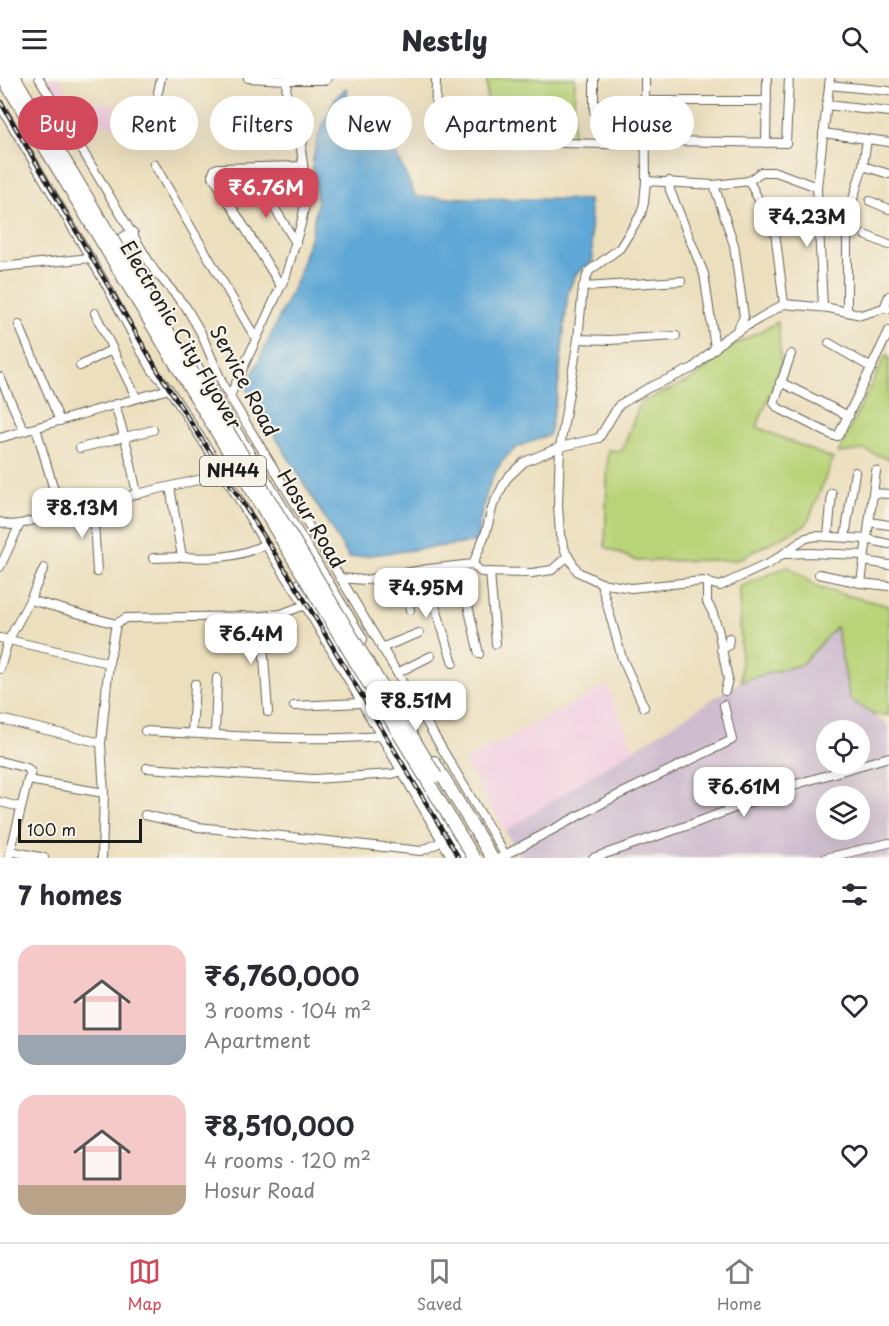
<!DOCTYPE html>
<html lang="en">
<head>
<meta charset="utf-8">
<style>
	body { margin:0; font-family:"Playpen Sans",sans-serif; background:#f7f7f7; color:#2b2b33; height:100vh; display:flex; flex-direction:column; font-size:22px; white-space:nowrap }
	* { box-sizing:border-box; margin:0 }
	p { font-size:20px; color:#7c7c81 }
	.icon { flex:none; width:33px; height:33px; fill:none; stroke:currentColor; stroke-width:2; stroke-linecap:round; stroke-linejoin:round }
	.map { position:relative; height:780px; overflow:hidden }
	.side { display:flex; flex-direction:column; background:#fff; flex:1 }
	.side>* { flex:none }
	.banner { position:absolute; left:18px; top:18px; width:854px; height:54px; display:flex; gap:12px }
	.buttons { position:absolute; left:816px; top:642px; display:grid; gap:12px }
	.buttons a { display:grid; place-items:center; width:54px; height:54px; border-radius:50%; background:#fff; box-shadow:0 6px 24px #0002; font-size:30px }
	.scale { position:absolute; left:18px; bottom:15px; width:124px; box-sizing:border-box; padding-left:6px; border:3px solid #1c1c1c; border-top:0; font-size:16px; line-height:21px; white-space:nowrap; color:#1c1c1c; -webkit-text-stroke:4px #f7f3e8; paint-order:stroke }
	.price { position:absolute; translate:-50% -51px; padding:0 14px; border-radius:12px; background:#fff; color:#222; font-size:20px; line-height:39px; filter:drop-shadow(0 2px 3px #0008) }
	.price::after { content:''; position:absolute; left:50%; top:36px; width:18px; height:14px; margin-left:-9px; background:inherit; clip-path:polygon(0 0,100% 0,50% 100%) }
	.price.on { background:#d1495b; color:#fff }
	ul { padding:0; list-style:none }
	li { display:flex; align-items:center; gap:18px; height:150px; padding:0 18px }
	li span { display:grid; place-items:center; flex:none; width:168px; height:120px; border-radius:18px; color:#555 }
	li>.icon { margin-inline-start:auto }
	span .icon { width:72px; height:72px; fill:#fffc; stroke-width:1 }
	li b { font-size:26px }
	h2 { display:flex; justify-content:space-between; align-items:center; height:72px; padding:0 18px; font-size:26px }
	.tag { padding:0 21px; border-radius:27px; background:#fff; box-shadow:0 6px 24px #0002; font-size:21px; line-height:54px }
	.tag.on { background:#d1495b; color:#fff }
	header { display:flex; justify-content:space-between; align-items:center; height:78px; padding:0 18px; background:#fff; font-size:27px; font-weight:800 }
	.tab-bar { display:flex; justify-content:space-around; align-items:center; height:84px; border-top:2px solid #e1e1e2; background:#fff; font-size:16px; color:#7c7c81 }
	.tab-bar a { display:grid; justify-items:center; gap:3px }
	.tab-bar .on { color:#d1495b }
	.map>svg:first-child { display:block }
	.built { fill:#f2cfe1 }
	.industrial { fill:#cfbdcf; fill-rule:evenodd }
	.green { fill:#b9d378; stroke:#6a784a; stroke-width:1.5 }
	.water { fill:#5ea7d6; stroke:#3d6279; stroke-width:1.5 }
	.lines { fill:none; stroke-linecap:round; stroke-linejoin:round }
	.minor-casing { stroke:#656054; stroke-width:10 }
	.highway-casing { stroke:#656054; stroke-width:14 }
	.minor { stroke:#fff; stroke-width:8 }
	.highway { stroke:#fff; stroke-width:12 }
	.rail-casing { stroke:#1c1c1c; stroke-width:4.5 }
	.rail { stroke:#f7f3e8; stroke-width:2; stroke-dasharray:7; stroke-linecap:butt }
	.highway-bridge-casing { stroke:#656054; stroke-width:14; stroke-linecap:butt }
	.highway-bridge { stroke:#fff; stroke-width:12 }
	.labels { text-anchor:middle; stroke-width:4.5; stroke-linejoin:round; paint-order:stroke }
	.shield { fill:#f7f3e8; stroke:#5e5c59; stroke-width:1.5 }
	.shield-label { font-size:18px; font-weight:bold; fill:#1c1c1c }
	.street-label { font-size:20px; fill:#1c1c1c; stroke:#f7f3e8 }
</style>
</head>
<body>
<header><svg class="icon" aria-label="menu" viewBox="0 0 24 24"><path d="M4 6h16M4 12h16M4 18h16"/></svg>Nestly<svg class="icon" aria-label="search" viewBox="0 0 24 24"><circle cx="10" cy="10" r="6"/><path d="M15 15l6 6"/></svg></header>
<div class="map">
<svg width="889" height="780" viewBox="0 0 889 780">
	<rect width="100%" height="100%" fill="#f7f3e8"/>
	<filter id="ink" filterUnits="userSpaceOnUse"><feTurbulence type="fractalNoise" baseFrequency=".0167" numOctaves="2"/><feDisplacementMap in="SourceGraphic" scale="12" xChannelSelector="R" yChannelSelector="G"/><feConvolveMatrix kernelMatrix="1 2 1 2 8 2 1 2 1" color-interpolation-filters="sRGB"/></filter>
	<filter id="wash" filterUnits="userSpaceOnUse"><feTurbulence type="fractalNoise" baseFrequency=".008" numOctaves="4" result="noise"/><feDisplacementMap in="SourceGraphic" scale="24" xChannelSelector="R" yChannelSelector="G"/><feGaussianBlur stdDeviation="1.35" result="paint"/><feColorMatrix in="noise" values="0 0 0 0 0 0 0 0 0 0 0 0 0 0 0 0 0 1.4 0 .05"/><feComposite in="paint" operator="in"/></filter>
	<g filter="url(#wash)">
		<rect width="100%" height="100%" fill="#ecdfbd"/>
		<g class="built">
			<path d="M 45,0 L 59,0 L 73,22 L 116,26 L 113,48 L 72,44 Z"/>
			<path d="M 607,607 L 634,671 L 505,753 L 464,683 Z"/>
		</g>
		<path class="industrial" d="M 836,549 L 850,621 L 889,648 L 889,780 L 522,780 L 505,753 L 741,603 L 802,586 ZM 826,652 L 860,652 L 860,686 L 826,686 ZM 826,718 L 860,718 L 860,752 L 826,752 Z"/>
		<g class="green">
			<path d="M 487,0 L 575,0 L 573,59 L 486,57 Z"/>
			<path d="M 778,244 L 781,288 L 757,349 L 833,381 L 807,446 L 737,482 L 637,483 L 605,469 L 608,372 L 622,373 L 640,325 L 695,300 L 728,270 Z"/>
			<path d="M 886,277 L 889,278 L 889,381 L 863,372 L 838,375 Z"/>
			<path d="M 788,488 L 819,510 L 889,528 L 889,637 L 874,637 L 850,621 L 836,549 L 802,586 L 741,603 L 740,509 Z"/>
		</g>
		<path class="water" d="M 346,10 L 358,51 L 385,52 L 416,119 L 589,122 L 593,183 L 576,196 L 568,214 L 558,311 L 549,357 C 539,361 524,365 515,371 C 487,392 482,432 476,464 L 349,480 L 246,310 L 298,199 L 312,153 L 317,126 L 312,84 L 318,59 L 335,21 Z"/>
	</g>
	<g filter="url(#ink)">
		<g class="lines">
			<g class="minor-casing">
				<g id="minor">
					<path d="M 39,0 L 154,192 L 186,229 L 201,255 L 224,309 L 349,514 L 507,780"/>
					<path d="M 248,0 L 287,2 L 287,0"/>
					<path d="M 436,0 L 435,62 L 645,67 L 662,63 L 786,65 L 789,0"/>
					<path d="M 645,0 L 646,103 L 644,125 L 641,136 L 620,170 L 589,193 L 583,209 L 578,261 L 560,369 L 558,427 L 560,457 L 566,475 L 578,494 L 601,505 L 631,510 L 702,503 L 720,508 L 770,485 L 806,460 L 816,458 L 866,461 L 889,466"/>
					<path d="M 829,7 L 889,13"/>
					<path d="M 158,14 L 161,0"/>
					<path d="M 645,23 L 767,23"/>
					<path d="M 0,27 L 108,210 L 141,273 L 153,293 L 169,311 L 224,396 L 265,466 L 305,527 L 452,780"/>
					<path d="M 826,27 L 889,34"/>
					<path d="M 594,33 L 594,0"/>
					<path d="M 823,55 L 889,64"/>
					<path d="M 867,61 L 863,88 L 889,96"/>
					<path d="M 766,65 L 767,0"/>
					<path d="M 154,86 L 256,261"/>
					<path d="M 258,103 L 296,165"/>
					<path d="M 646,103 L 714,107 L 749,103 L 761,94 L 776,94 L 817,109"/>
					<path d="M 669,103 L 670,112 L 704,196 L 715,270"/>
					<path d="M 749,103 L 775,154 L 784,226"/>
					<path d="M 714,107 L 734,167 L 744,239 L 736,254"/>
					<path d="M 870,123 L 889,131"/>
					<path d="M 865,157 L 889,167"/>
					<path d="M 0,189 L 91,180"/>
					<path d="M 281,208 L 212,97 L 215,91 L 218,90 L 303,88"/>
					<path d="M 583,209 L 681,203"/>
					<path d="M 823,229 L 817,109 L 830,0"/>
					<path d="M 884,230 L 889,218"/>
					<path d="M 847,234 L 847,141 L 863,88"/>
					<path d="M 95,235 L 136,319"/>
					<path d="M 19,247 L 60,343"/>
					<path d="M 578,261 L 610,262 L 676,258"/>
					<path d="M 829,265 L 872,290"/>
					<path d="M 791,276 L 774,325 L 778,330 L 834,358 L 838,358 L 889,253"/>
					<path d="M 80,288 L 113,271"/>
					<path d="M 0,299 L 24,353"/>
					<path d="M 780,304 L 849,338"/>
					<path d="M 230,318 L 286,197 L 301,146 L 307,116 L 301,71 L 308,44 L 284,43 L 287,2 L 326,2 L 328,0"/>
					<path d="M 115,326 L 128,372 L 137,416"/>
					<path d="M 36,350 L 61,436"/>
					<path d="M 0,360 L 169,311"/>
					<path d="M 80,370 L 153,352"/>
					<path d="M 876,393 L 861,505 L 889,508"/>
					<path d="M 170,409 L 182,479 C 211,481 239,480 265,466"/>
					<path d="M 873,415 L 889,416"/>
					<path d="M 93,426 L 97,494"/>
					<path d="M 0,444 L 10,447 L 20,446 L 93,426 L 224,396"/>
					<path d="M 869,444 L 889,447"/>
					<path d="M 828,458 L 832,415"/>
					<path d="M 845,459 L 855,394"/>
					<path d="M 785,476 L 808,475 L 864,477"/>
					<path d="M 153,480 L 182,479"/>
					<path d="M 864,483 L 889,487"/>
					<path d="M 473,486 L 481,494 L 532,495 L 552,492 L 568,478"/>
					<path d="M 459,488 L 479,576"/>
					<path d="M 0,489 L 20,446"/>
					<path d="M 428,491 L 433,521 L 453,585"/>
					<path d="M 490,494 L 496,566"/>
					<path d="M 403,495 L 410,532"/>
					<path d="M 819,496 L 861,505"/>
					<path d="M 340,500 L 365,502 L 428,491 L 473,486 L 486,454 L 493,427 L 507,400 L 524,384 L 560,369 L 599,360 L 619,327 L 648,310 L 693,290 L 726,260 L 784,226 L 829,230 L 861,237 L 884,230 L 889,231"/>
					<path d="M 707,504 L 707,524 L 712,533 L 718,551 L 728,601 L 725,613"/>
					<path d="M 601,505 L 622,580 L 644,629"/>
					<path d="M 30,522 L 116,546"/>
					<path d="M 261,538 L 268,634"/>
					<path d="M 0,560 L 109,585"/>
					<path d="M 381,570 L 419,555"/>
					<path d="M 721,572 L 728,568 L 729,560"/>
					<path d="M 0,591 L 8,563 L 30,522 L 44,490"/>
					<path d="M 397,595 L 431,578"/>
					<path d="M 294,628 L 361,625"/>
					<path d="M 0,641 L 101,665"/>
					<path d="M 145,653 C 224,657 302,664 381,658"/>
					<path d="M 192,655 L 195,606"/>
					<path d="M 215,656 L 217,600"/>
					<path d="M 0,683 L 27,690 L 31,694 L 28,702"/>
					<path d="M 147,690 L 314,701 L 392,696 L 402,693"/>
					<path d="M 0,724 L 20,729"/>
					<path d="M 145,737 L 198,749 L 421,773 L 445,762"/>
					<path d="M 11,773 L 44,780"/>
					<path d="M 9,780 L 28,702 L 104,715 L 101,665 L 109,585 L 116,546 L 126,540 L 261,538 L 281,536 L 305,527"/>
					<path d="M 102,780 L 104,715"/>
					<path d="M 499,780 L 614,719 L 732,662 L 724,627"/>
					<path d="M 593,780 L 695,745 L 800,705 L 889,679"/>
					<path d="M 826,780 L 889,765"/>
				</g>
			</g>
			<g class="highway-casing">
				<g id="highway">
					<path d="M 120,163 L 132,156"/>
					<path d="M 185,271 L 361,561"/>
					<path d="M 301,506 L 466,780"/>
					<path d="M 434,684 L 492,780"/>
				</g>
			</g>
			<use href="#minor" class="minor"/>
			<use href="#highway" class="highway"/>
			<g class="rail-casing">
				<path id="rail" d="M 0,23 L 158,293 L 304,521 L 459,780"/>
			</g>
			<use href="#rail" class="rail"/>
			<g class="highway-bridge-casing">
				<g id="highway-bridge">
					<path d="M 3,0 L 474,780"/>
					<path d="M 15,0 L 436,698"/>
				</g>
			</g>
			<use href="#highway-bridge" class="highway-bridge"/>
		</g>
	</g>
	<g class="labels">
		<rect class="shield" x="200" y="378" width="66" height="30" rx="4.5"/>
		<g class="shield-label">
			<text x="233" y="399">NH44</text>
		</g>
		<g class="street-label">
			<text transform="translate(181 257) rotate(59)" y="7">Electronic City Flyover</text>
			<text transform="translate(244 303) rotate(62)" y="7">Service Road</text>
			<text transform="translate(311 441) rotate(59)" y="7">Hosur Road</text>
		</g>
	</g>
</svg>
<div class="buttons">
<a><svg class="icon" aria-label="locate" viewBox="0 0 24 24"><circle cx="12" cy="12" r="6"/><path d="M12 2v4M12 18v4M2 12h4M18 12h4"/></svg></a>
<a><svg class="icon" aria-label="layers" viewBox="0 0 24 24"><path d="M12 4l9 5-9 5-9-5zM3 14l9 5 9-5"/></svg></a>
</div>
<div class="scale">100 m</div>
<b class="price on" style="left:266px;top:141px">₹6.76M</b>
<b class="price" style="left:807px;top:170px">₹4.23M</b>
<b class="price" style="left:82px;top:461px">₹8.13M</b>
<b class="price" style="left:426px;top:541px">₹4.95M</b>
<b class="price" style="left:251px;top:587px">₹6.4M</b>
<b class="price" style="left:416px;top:654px">₹8.51M</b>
<b class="price" style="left:744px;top:740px">₹6.61M</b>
<div class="banner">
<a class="tag on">Buy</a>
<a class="tag">Rent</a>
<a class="tag">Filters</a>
<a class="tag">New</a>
<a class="tag">Apartment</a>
<a class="tag">House</a>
</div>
</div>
<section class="side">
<h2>7 homes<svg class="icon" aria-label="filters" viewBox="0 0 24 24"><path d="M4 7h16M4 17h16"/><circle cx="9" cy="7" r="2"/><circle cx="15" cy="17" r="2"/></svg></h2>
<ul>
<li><span style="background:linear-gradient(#f6c9c9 75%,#9aa5b1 0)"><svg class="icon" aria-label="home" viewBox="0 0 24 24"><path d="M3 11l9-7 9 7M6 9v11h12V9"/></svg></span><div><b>₹6,760,000</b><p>3 rooms · 104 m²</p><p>Apartment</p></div><svg class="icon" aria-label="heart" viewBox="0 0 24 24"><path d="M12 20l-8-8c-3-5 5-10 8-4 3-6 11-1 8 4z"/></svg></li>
<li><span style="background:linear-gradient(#f6c9c9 75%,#b9a48a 0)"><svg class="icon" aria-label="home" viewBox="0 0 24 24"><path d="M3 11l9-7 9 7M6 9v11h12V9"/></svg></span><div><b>₹8,510,000</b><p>4 rooms · 120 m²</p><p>Hosur Road</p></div><svg class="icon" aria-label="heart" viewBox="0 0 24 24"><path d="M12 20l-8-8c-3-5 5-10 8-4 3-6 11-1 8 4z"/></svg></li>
</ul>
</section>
<nav class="tab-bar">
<a class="on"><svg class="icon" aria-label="map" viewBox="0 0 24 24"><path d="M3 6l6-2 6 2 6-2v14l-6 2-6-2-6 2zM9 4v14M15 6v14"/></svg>Map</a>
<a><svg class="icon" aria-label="saved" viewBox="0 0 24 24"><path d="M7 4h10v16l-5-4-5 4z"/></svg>Saved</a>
<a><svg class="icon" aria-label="home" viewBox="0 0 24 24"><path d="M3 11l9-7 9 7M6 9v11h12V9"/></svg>Home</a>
</nav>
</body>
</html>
